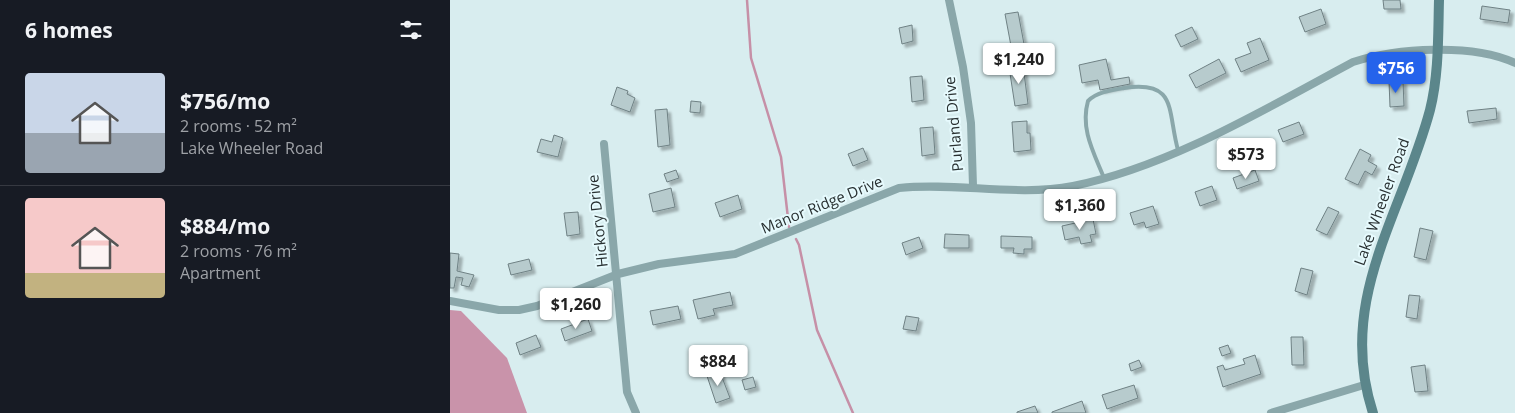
<!DOCTYPE html>
<html lang="en">
<head>
<meta charset="utf-8">
<style>
	body { margin:0; font-family:"Open Sans",sans-serif; background:#20242c; color:#f1f3f6; height:100vh; display:flex; flex-direction:column; font-size:19px; white-space:nowrap }
	* { box-sizing:border-box; margin:0 }
	p { font-size:16px; color:#9ea1a6 }
	.icon { flex:none; width:28px; height:28px; fill:none; stroke:currentColor; stroke-width:2; stroke-linecap:round; stroke-linejoin:round }
	.map { position:relative; flex:1; overflow:hidden }
	.details { display:flex; flex-direction:column; background:#171b24; width:450px }
	.details>* { flex:none }
	.price { position:absolute; translate:-50% -42px; padding:0 11px; border-radius:5px; background:#fff; color:#222; font-size:16px; line-height:32px; filter:drop-shadow(0 1px 2px #0008) }
	.price::after { content:''; position:absolute; left:50%; top:30px; width:15px; height:11px; margin-left:-8px; background:inherit; clip-path:polygon(0 0,100% 0,50% 100%) }
	.price.selected { background:#2563eb; color:#fff }
	ul { padding:0; list-style:none }
	li { display:flex; align-items:center; gap:15px; height:125px; padding:0 25px }
	li+li { border-top:1px solid #363941 }
	li span { display:grid; place-items:center; flex:none; width:140px; height:100px; border-radius:5px; color:#555 }
	li>.icon { margin-inline-start:auto }
	span .icon { width:60px; height:60px; fill:#fffc; stroke-width:1 }
	li b { font-size:21px }
	h2 { display:flex; justify-content:space-between; align-items:center; height:60px; padding:0 25px; font-size:21px }
	main { display:flex; flex:1; min-height:0 }
	.map>svg:first-child { display:block }
	.forest { fill:#c993aa }
	.lines { fill:none; stroke-linecap:round; stroke-linejoin:round }
	.stream { stroke:#c690a7; stroke-width:2.5 }
	.building { fill:#b7cbcd; stroke:#6f8184; filter:url(#shadow) }
	.lane { stroke:#8aa7aa; stroke-width:4 }
	.street { stroke:#8aa7aa; stroke-width:8 }
	.secondary { stroke:#5b868b; stroke-width:10 }
	.labels { text-anchor:middle; stroke-width:4; stroke-linejoin:round; paint-order:stroke }
	.street-label { font-size:15px; fill:#283031; stroke:#e6fafd }
</style>
</head>
<body>
<main>
<section class="details">
<h2>6 homes<svg class="icon" aria-label="filters" viewBox="0 0 24 24"><path d="M4 7h16M4 17h16"/><circle cx="9" cy="7" r="2"/><circle cx="15" cy="17" r="2"/></svg></h2>
<ul>
<li><span style="background:linear-gradient(#c9d6e8 60%,#9aa5b1 0)"><svg class="icon" aria-label="home" viewBox="0 0 24 24"><path d="M3 11l9-7 9 7M6 9v11h12V9"/></svg></span><div><b>$756/mo</b><p>2 rooms · 52 m²</p><p>Lake Wheeler Road</p></div></li>
<li><span style="background:linear-gradient(#f6c9c9 75%,#c2b280 0)"><svg class="icon" aria-label="home" viewBox="0 0 24 24"><path d="M3 11l9-7 9 7M6 9v11h12V9"/></svg></span><div><b>$884/mo</b><p>2 rooms · 76 m²</p><p>Apartment</p></div></li>
</ul>
</section>
<div class="map">
<svg width="1065" height="413" viewBox="0 0 1065 413">
	<defs>
		<filter id="shadow"><feDropShadow dx="3.5" dy="3.5" stdDeviation="1" flood-color="#0004"/></filter>
	</defs>
	<rect width="100%" height="100%" fill="#d8edef"/>
	<path class="forest" d="M 0,310 L 11,311 L 57,358 L 77,413 L 0,413 Z"/>
	<g class="lines">
		<g class="stream">
			<path d="M 297,0 L 301,58 L 331,157 L 339,227"/>
			<path d="M 346,239 L 349,245 L 367,330 L 403,413"/>
		</g>
	</g>
	<g class="building">
		<path d="M 933,0 L 950,0 L 951,9 L 934,9 Z"/>
		<path d="M 1032,6 L 1060,10 L 1058,23 L 1030,19 Z"/>
		<path d="M 871,9 L 876,24 L 855,32 L 849,17 Z"/>
		<path d="M 568,12 L 574,44 L 561,46 L 555,14 Z"/>
		<path d="M 462,25 L 463,41 L 452,44 L 449,28 Z"/>
		<path d="M 742,27 L 748,39 L 731,47 L 725,35 Z"/>
		<path d="M 810,38 L 819,60 L 791,72 L 785,59 L 801,53 L 797,43 Z"/>
		<path d="M 656,59 L 661,80 L 679,77 L 680,84 L 650,90 L 648,80 L 632,83 L 629,65 Z"/>
		<path d="M 769,59 L 776,73 L 746,88 L 739,75 Z"/>
		<path d="M 573,65 L 578,104 L 565,106 L 559,67 Z"/>
		<path d="M 472,76 L 474,100 L 462,102 L 460,77 Z"/>
		<path d="M 939,81 L 953,81 L 954,106 L 940,107 Z"/>
		<path d="M 167,87 L 178,91 L 177,94 L 185,98 L 180,112 L 161,105 Z"/>
		<path d="M 241,101 L 251,102 L 250,113 L 240,112 Z"/>
		<path d="M 1046,108 L 1047,119 L 1019,123 L 1017,111 Z"/>
		<path d="M 217,109 L 220,145 L 208,147 L 205,110 Z"/>
		<path d="M 577,121 L 577,133 L 580,133 L 581,150 L 564,152 L 562,122 Z"/>
		<path d="M 849,122 L 854,134 L 833,142 L 828,130 Z"/>
		<path d="M 483,127 L 485,154 L 472,156 L 470,128 Z"/>
		<path d="M 104,135 L 113,138 L 108,157 L 87,152 L 91,139 L 102,142 Z"/>
		<path d="M 413,148 L 418,160 L 403,166 L 398,154 Z"/>
		<path d="M 910,149 L 921,155 L 918,161 L 927,166 L 922,175 L 915,171 L 908,185 L 895,179 Z"/>
		<path d="M 226,170 L 229,178 L 217,182 L 214,174 Z"/>
		<path d="M 805,170 L 809,181 L 787,189 L 783,178 Z"/>
		<path d="M 762,186 L 767,200 L 750,206 L 745,192 Z"/>
		<path d="M 221,188 L 225,207 L 203,212 L 199,194 Z"/>
		<path d="M 288,195 L 292,209 L 270,217 L 265,203 Z"/>
		<path d="M 703,206 L 709,224 L 696,228 L 694,222 L 684,225 L 680,213 Z"/>
		<path d="M 878,207 L 889,212 L 877,235 L 866,230 Z"/>
		<path d="M 128,212 L 130,234 L 117,236 L 114,213 Z"/>
		<path d="M 643,219 L 646,234 L 640,235 L 642,242 L 631,244 L 629,237 L 615,240 L 612,226 Z"/>
		<path d="M 970,228 L 983,231 L 976,260 L 964,257 Z"/>
		<path d="M 495,234 L 519,235 L 519,248 L 494,248 Z"/>
		<path d="M 551,236 L 582,237 L 582,249 L 574,249 L 574,254 L 563,253 L 564,248 L 551,248 Z"/>
		<path d="M 469,237 L 473,248 L 456,255 L 452,243 Z"/>
		<path d="M 0,253 L 9,254 L 7,271 L 24,275 L 19,287 L 11,285 L 13,278 L 6,277 L 4,288 L 0,288 Z"/>
		<path d="M 79,259 L 82,270 L 61,275 L 58,264 Z"/>
		<path d="M 851,268 L 863,271 L 857,295 L 845,291 Z"/>
		<path d="M 280,292 L 283,305 L 263,309 L 265,315 L 248,319 L 243,300 Z"/>
		<path d="M 959,295 L 970,296 L 967,319 L 956,317 Z"/>
		<path d="M 228,306 L 231,319 L 203,325 L 200,311 Z"/>
		<path d="M 456,316 L 469,318 L 466,331 L 453,329 Z"/>
		<path d="M 138,319 L 142,331 L 115,341 L 111,329 Z"/>
		<path d="M 86,335 L 91,347 L 70,355 L 66,343 Z"/>
		<path d="M 841,337 L 853,337 L 854,365 L 842,365 Z"/>
		<path d="M 778,345 L 781,353 L 772,356 L 769,348 Z"/>
		<path d="M 805,355 L 811,374 L 773,387 L 767,367 L 773,365 L 775,370 L 795,364 L 793,359 Z"/>
		<path d="M 689,360 L 692,367 L 681,371 L 679,364 Z"/>
		<path d="M 975,365 L 978,391 L 965,392 L 961,367 Z"/>
		<path d="M 270,372 L 280,398 L 266,403 L 257,376 Z"/>
		<path d="M 303,377 L 306,387 L 295,390 L 292,380 Z"/>
		<path d="M 684,385 L 688,398 L 657,409 L 652,395 Z"/>
		<path d="M 632,401 L 636,413 L 602,413 L 602,412 Z"/>
		<path d="M 585,406 L 588,413 L 567,413 L 567,412 Z"/>
	</g>
	<g class="lines">
		<path class="lane" d="M 654,178 C 644,153 630,129 638,101 C 647,92 662,90 674,88 C 728,80 717,111 728,150"/>
		<g class="street">
			<path d="M 499,0 L 513,67 L 521,123 L 523,186"/>
			<path d="M 154,144 L 177,392 L 186,413"/>
			<path d="M 0,301 L 49,310 L 69,310 L 87,306 L 168,274 L 209,264 L 285,254 L 449,188 C 507,182 566,197 623,186 C 719,167 817,108 903,62 C 946,48 1023,43 1065,63"/>
			<path d="M 821,413 L 914,385"/>
		</g>
		<path class="secondary" d="M 923,413 C 886,300 952,215 980,110 C 989,74 988,36 989,0"/>
	</g>
	<g class="labels">
		<g class="street-label">
			<text transform="translate(504 124) rotate(-95)" y="5">Purland Drive</text>
			<text transform="translate(932 202) rotate(-70)" y="5">Lake Wheeler Road</text>
			<text transform="translate(372 205) rotate(-22)" y="5">Manor Ridge Drive</text>
			<text transform="translate(148 221) rotate(-96)" y="5">Hickory Drive</text>
		</g>
	</g>
</svg>
<b class="price" style="left:569px;top:85px">$1,240</b>
<b class="price selected" style="left:946px;top:94px">$756</b>
<b class="price" style="left:796px;top:180px">$573</b>
<b class="price" style="left:630px;top:231px">$1,360</b>
<b class="price" style="left:126px;top:330px">$1,260</b>
<b class="price" style="left:268px;top:387px">$884</b>
</div>
</main>
</body>
</html>
